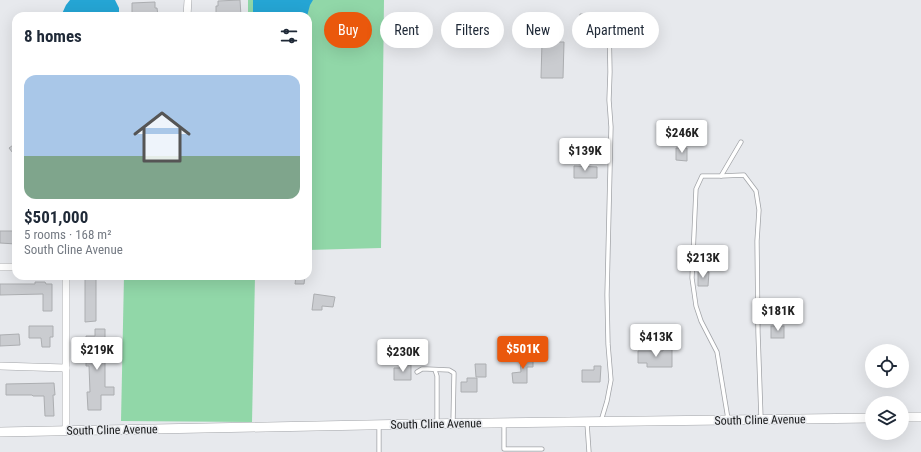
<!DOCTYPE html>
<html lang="en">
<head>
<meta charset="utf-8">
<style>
	body { margin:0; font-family:"Roboto Condensed",sans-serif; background:#f2f2f3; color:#1f2937; height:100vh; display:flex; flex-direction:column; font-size:15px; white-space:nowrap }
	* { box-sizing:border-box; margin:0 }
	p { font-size:13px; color:#747a83 }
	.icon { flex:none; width:22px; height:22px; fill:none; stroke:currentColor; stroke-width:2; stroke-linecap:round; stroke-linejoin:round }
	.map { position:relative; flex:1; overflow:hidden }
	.drawer { position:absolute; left:12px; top:12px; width:300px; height:268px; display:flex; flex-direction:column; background:#fff; border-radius:12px; box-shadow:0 4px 16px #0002 }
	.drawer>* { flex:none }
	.guide { position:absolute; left:324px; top:12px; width:380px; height:36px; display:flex; gap:8px }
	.controls { position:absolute; left:865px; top:344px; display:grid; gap:8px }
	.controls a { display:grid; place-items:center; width:44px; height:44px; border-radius:50%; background:#fff; box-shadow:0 4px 16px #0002; font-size:20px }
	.price { position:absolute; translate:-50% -34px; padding:0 9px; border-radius:4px; background:#fff; color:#222; font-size:13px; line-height:26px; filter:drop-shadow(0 1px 2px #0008) }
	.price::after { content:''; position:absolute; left:50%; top:24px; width:12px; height:9px; margin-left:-6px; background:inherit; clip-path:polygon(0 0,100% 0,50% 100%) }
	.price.on { background:#ea580c; color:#fff }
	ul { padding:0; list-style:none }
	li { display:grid; align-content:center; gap:8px; height:212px; padding:0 12px }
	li+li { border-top:1px solid #e0e1e3 }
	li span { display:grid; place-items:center; height:124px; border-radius:12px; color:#555 }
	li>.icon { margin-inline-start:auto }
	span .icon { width:72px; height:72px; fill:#fffc; stroke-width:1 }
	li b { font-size:17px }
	h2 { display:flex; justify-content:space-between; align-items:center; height:48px; padding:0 12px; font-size:17px }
	.chip { padding:0 14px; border-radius:18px; background:#fff; box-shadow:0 4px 16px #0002; font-size:14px; line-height:36px }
	.chip.on { background:#ea580c; color:#fff }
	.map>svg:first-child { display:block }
	.green { fill:#91d7a8 }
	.water { fill:#25a5d4 }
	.building { fill:#caccd0; stroke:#acaeb1 }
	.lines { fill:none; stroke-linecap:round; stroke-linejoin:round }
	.lane-casing { stroke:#a2a4a8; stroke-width:5 }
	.street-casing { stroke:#a2a4a8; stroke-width:8 }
	.secondary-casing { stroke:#a2a4a8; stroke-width:10 }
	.lane { stroke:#fff; stroke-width:3.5 }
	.street { stroke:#fff; stroke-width:7 }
	.secondary { stroke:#fff; stroke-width:9 }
	.labels { text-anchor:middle; stroke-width:3; stroke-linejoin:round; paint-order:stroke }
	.street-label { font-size:12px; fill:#161718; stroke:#e7e9ed }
</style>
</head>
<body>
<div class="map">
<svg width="921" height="452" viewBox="0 0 921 452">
	<rect width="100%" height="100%" fill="#e7e9ed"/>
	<g class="green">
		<path d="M 248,0 L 384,0 L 381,248 L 308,250 L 308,16 L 248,16 Z"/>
		<path d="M 124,276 L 255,276 L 252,422 L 121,421 Z"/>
	</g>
	<g class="water">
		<path d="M 70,0 L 115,0 L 119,8 L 119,16 L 61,16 L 66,5 Z"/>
		<path d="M 253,0 L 313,0 L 310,5 L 307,16 L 253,16 Z"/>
	</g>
	<g class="building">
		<path d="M 240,0 L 241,16 L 221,16 L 221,14 L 216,14 L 216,6 L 218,6 L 218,1 Z"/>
		<path d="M 155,2 L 155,8 L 157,8 L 158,16 L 132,16 L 132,3 Z"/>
		<path d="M 580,14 L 590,14 L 590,19 L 595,19 L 594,32 L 590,32 L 590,34 L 579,34 Z"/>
		<path d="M 542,42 L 564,42 L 563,78 L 541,78 Z"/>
		<path d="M 588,139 L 597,140 L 597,149 L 588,149 Z"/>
		<path d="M 16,143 L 16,157 L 9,148 Z"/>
		<path d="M 676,148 L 687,148 L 687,161 L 676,160 Z"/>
		<path d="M 574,166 L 597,167 L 597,178 L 574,178 Z"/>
		<path d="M 0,231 L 16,231 L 16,244 L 0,243 Z"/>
		<path d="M 698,272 L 709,272 L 708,286 L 698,286 Z"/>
		<path d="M 85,276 L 96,277 L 96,321 L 85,322 Z"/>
		<path d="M 296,276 L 305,276 L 304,284 L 295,284 Z"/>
		<path d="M 35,282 L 45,282 L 46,284 L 52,284 L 52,311 L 43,311 L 43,294 L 0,295 L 0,284 L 35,284 Z"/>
		<path d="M 314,294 L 335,297 L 333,307 L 322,306 L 322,310 L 312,310 Z"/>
		<path d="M 29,326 L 53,326 L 53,337 L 50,337 L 50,347 L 42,347 L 41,338 L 29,338 Z"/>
		<rect x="771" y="326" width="13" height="12"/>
		<path d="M 95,329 L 105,329 L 105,387 L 114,387 L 114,395 L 101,395 L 101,410 L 88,410 L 87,392 L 90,392 L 89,366 L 86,366 L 86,360 L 95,360 L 95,346 L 86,346 L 86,336 L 95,336 Z"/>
		<path d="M 19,334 L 20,345 L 0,346 L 0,335 Z"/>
		<path d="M 663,349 L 672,349 L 672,367 L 647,367 L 647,363 L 638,363 L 638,351 L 663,351 Z"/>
		<rect x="408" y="352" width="13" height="11"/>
		<path d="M 533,356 L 533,367 L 527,367 L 527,383 L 513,383 L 512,373 L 521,372 L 520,357 Z"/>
		<path d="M 475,364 L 486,364 L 486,377 L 476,377 Z"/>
		<path d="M 400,365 L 411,365 L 411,380 L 394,380 L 394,368 L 400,368 Z"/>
		<path d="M 594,366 L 601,366 L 600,382 L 582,382 L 582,370 L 594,370 Z"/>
		<path d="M 467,378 L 477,378 L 477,392 L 461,392 L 461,382 L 467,382 Z"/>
		<path d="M 54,383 L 55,395 L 53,395 L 54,416 L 45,416 L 44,396 L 33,396 L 32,395 L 6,395 L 6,384 Z"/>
	</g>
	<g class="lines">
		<g class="lane-casing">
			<g id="lane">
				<path d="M 721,176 L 744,175 L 756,191 L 759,210 L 757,241 L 758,333 L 761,418"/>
				<path d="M 435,370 L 437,376 L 437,422"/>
				<path d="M 417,372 L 422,369 L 427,369 L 449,370 L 454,373 L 453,423"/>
				<path d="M 728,419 L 717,352 L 701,321 L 696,306 L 692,278 L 696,189 L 702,176 L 721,176 L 741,142"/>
				<path d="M 601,421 L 607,401 L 611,380 L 608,344 L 607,295 L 611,127 L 609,100 L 610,72 L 609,19"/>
				<path d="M 587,423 L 589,452"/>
				<path d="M 504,424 L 504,449 L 542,449"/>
				<path d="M 379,426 L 379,452"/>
			</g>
		</g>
		<g class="street-casing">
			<g id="street">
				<path d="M 187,16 L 188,0"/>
				<path d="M 0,267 L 16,267"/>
				<path d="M 65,276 L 66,279 L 66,431"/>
				<path d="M 0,366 L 66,368"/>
			</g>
		</g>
		<g class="secondary-casing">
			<g id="secondary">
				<path d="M 902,417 L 921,417"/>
				<path d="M 0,432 L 417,424 L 872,418"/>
			</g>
		</g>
		<use href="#lane" class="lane"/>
		<use href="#street" class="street"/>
		<use href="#secondary" class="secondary"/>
	</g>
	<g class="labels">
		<g class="street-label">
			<text transform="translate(760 420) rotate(-1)" y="4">South Cline Avenue</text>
			<text transform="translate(436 424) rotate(-1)" y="4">South Cline Avenue</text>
			<text transform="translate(112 430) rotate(-1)" y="4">South Cline Avenue</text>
		</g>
	</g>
</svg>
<div class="controls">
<a><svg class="icon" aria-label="locate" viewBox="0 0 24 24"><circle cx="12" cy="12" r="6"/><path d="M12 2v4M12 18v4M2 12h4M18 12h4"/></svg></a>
<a><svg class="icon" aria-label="layers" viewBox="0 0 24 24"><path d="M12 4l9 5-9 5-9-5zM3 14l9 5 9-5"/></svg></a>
</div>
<b class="price" style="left:682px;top:154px">$246K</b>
<b class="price" style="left:585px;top:172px">$139K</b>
<b class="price" style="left:703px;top:279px">$213K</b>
<b class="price" style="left:778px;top:332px">$181K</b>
<b class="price" style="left:656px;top:358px">$413K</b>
<b class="price on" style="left:523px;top:370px">$501K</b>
<b class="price" style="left:97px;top:371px">$219K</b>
<b class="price" style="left:403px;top:373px">$230K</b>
<div class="guide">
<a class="chip on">Buy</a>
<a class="chip">Rent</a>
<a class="chip">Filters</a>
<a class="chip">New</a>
<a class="chip">Apartment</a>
</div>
<section class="drawer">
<h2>8 homes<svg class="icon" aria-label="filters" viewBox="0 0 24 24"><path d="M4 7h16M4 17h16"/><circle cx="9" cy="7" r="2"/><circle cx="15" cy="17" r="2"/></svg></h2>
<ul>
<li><span style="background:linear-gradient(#a9c7e8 65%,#7fa58c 0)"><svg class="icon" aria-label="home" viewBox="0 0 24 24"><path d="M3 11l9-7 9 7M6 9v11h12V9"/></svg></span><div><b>$501,000</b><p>5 rooms · 168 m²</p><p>South Cline Avenue</p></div></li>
</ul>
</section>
</div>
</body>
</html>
